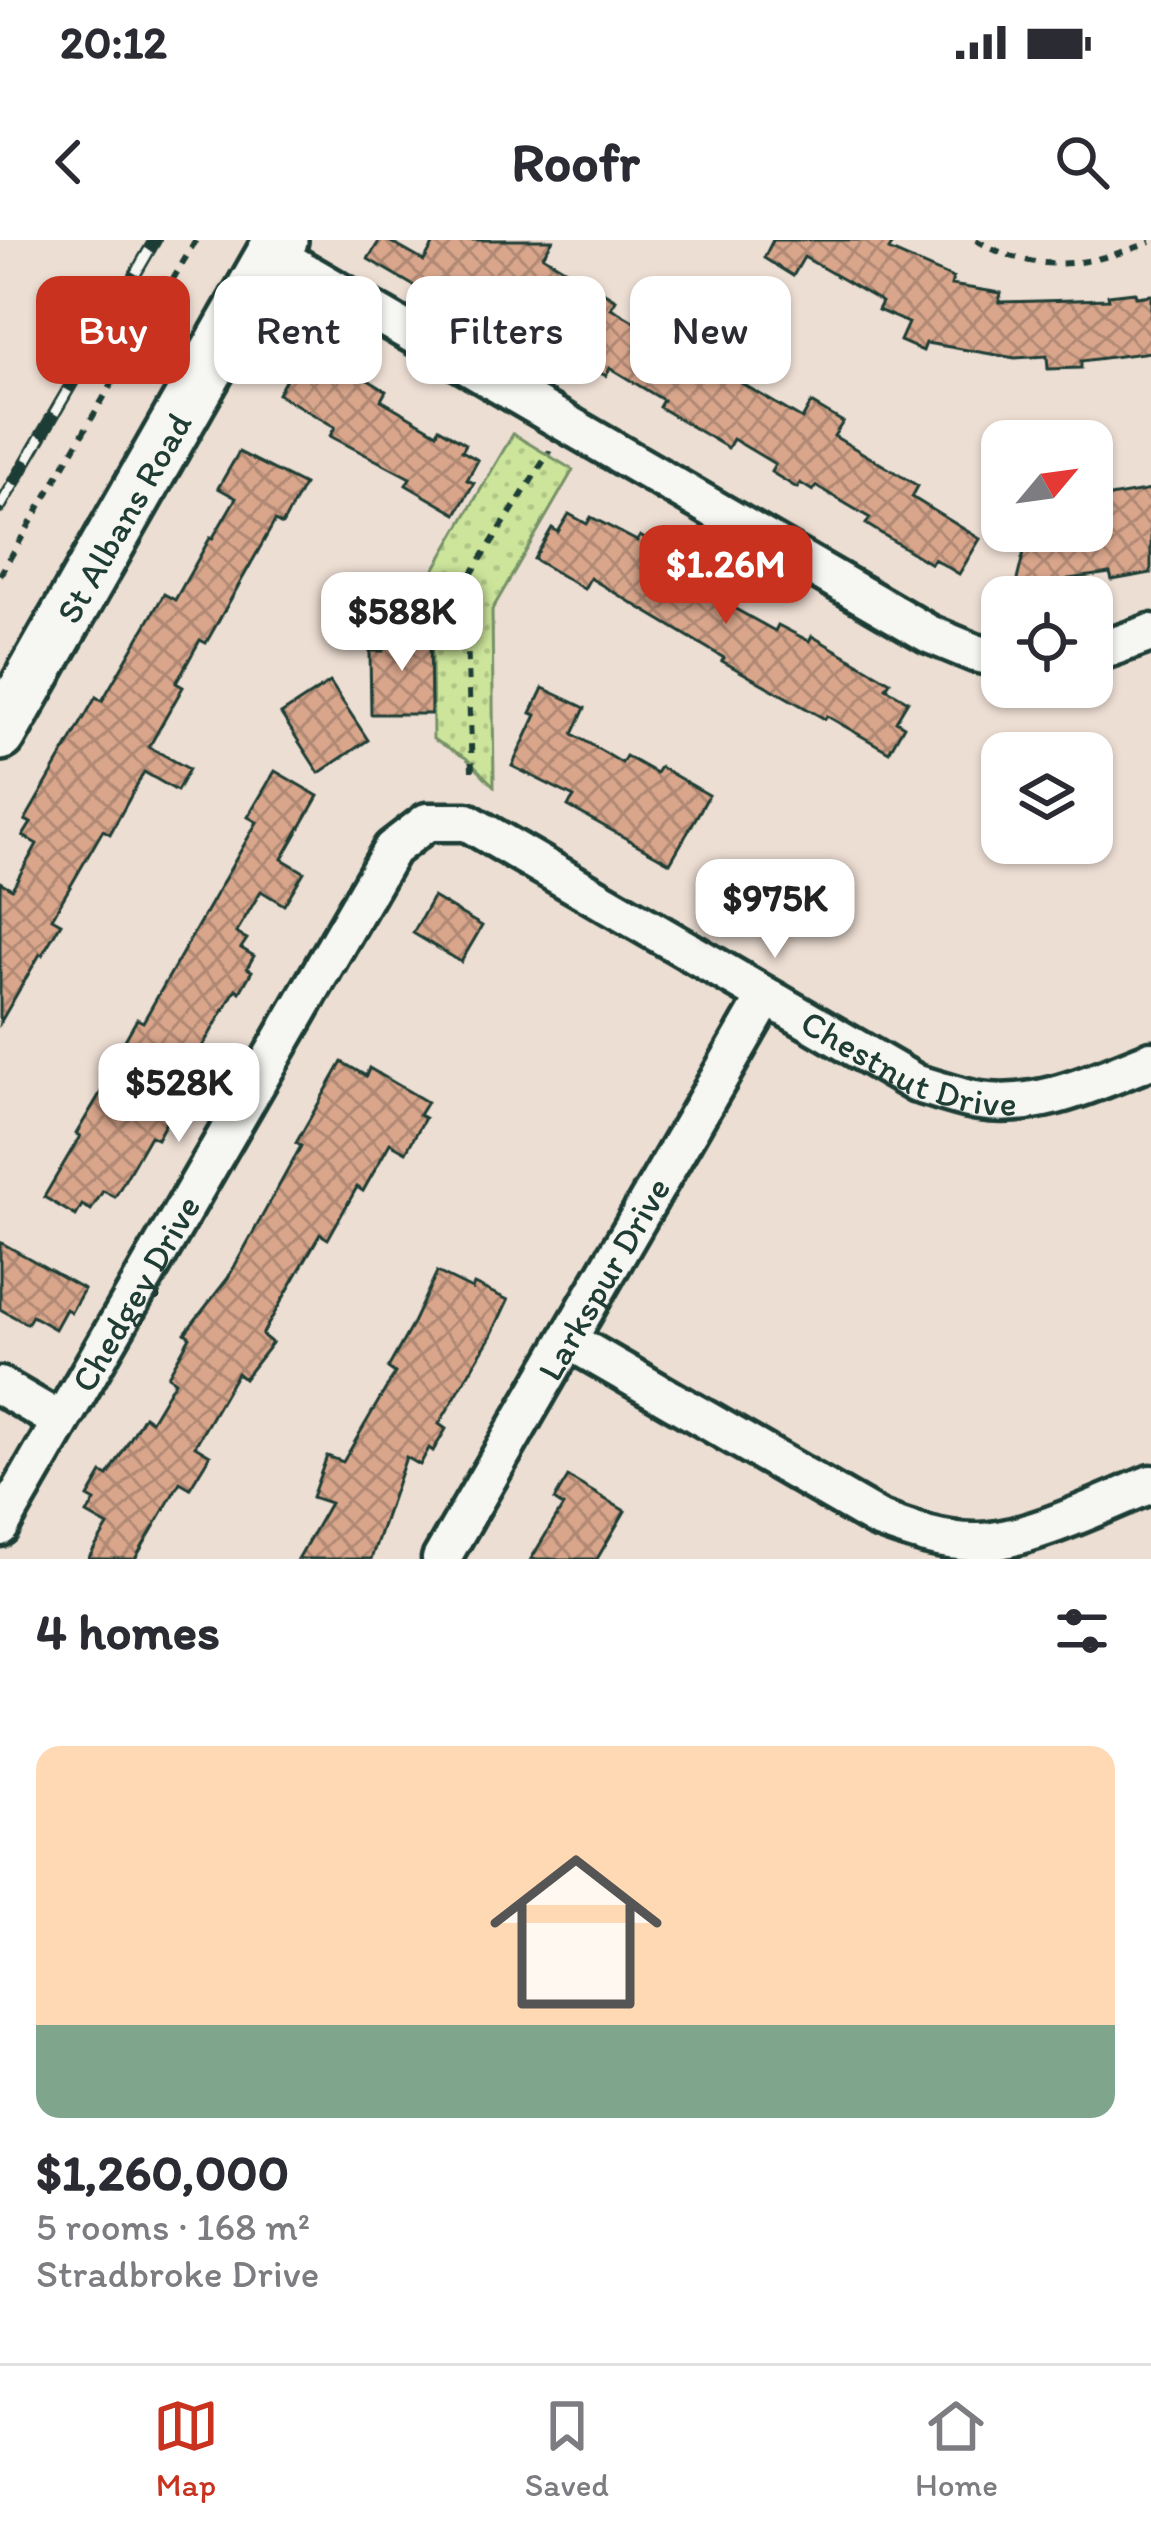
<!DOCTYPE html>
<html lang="en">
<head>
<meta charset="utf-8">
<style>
	body { margin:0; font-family:Itim,sans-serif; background:#f2f2f3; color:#2b2b33; height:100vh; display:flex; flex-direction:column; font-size:45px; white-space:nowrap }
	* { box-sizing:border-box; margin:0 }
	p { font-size:39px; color:#7c7c81 }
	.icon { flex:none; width:66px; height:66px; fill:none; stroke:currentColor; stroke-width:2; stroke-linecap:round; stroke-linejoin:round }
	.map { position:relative; height:1319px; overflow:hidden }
	.sheet { display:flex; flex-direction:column; background:#fff; flex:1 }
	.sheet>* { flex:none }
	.hud { position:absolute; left:36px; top:36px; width:1080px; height:108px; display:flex; gap:24px }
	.needle { width:78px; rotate:61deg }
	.tools { position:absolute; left:981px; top:180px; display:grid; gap:24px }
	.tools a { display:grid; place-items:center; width:132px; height:132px; border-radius:24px; background:#fff; box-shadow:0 3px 9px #0004; font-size:60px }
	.price { position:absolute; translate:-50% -102px; padding:0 27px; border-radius:24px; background:#fff; color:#222; font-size:39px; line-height:78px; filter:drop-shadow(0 3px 6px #0008) }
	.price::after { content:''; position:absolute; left:50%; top:72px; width:36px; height:27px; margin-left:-18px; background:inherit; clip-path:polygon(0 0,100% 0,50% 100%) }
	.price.active { background:#c8321e; color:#fff }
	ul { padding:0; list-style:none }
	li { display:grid; align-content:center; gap:24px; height:636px; padding:0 36px }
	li+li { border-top:3px solid #e1e1e2 }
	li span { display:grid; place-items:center; height:372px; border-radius:24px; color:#555 }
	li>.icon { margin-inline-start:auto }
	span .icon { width:216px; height:216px; fill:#fffc; stroke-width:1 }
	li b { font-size:51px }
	h2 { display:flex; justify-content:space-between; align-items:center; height:144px; padding:0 36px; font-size:51px }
	.chip { padding:0 42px; border-radius:24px; background:#fff; box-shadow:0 3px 9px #0004; font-size:42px; line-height:108px }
	.chip.active { background:#c8321e; color:#fff }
	.status { display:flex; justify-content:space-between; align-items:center; height:84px; padding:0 60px; background:#fff; direction:ltr }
	.status svg { height:33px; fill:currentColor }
	header { display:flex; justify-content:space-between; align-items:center; height:156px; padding:0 36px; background:#fff; font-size:54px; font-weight:800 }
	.tabs { display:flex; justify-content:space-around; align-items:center; height:168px; border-top:3px solid #e1e1e2; background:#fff; font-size:33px; color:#7c7c81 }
	.tabs a { display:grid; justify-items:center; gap:6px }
	.tabs .active { color:#c8321e }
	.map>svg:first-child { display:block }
	.park { fill:url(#park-dots); stroke:#769168; stroke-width:3 }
	.building { fill:url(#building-cross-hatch); stroke:#1f3d34; stroke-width:3 }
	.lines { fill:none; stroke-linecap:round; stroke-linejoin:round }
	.street-casing { stroke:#1f3d34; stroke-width:45 }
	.secondary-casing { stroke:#1f3d34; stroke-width:60 }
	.path { stroke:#1f3d34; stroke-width:6; stroke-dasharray:9 9; stroke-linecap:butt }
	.street { stroke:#f6f6f2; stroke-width:36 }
	.secondary { stroke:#f6f6f2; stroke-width:51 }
	.rail-casing { stroke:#1f3d34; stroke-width:14 }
	.rail { stroke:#f6f6f2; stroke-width:9; stroke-dasharray:27; stroke-linecap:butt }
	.labels { text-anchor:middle; stroke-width:12; stroke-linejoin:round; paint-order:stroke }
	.street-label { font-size:36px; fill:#1f3d34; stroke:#f6f6f2 }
</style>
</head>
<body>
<div class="status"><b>20:12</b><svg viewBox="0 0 49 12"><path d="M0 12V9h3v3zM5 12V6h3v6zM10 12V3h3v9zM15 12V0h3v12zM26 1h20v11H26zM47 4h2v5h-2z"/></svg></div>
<header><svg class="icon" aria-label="back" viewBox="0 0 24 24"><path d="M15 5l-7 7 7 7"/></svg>Roofr<svg class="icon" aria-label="search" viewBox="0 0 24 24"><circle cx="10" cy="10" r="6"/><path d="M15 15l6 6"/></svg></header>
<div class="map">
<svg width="1151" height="1319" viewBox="0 0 1151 1319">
	<defs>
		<pattern id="park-dots" width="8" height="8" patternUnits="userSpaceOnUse" patternTransform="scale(3)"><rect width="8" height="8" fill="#cce59b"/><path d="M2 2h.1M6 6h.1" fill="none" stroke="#afc586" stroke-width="1.8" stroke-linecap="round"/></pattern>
		<pattern id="building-cross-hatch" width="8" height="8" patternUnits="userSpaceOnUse" patternTransform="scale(3)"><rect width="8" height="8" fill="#d9a68c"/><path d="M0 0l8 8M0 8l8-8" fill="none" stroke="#af8873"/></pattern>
	</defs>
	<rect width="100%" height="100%" fill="#edded3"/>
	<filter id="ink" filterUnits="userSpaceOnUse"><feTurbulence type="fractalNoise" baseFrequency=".00833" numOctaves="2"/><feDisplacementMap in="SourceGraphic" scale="24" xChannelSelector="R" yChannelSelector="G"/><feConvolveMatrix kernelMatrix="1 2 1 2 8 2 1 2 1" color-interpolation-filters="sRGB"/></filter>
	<g filter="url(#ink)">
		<path class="park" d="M 513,194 L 573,230 L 492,370 L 494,546 L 466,518 L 433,499 L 431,335 Z"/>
		<g class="building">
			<path d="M 380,0 L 387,0 L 424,21 L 436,0 L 553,0 L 543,16 L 616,60 L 611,68 L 681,109 L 711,63 L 753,88 L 746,102 L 751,105 L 731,137 L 802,179 L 811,163 L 843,182 L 834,196 L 918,246 L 912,257 L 980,299 L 959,334 L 934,319 L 931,324 L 866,284 L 870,278 L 816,246 L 813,251 L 800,243 L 797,248 L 771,232 L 775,224 L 733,199 L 728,208 L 659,167 L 663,160 L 610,128 L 606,136 L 556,108 L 558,104 L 510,74 L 498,95 L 368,19 Z"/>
			<path d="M 773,0 L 895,0 L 889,10 L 953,38 L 951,45 L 1001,53 L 999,62 L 1109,59 L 1108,55 L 1135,52 L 1136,57 L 1151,55 L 1151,112 L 1081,121 L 1081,128 L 1048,129 L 1047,116 L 1015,118 L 926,103 L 923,111 L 900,101 L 908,83 L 878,70 L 882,62 L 804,17 L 793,36 L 764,18 Z"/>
			<path d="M 296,113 L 317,126 L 324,113 L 386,151 L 381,160 L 437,193 L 439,188 L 466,204 L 462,211 L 478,220 L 467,240 L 474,243 L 456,274 L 406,245 L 410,238 L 330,196 L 335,187 L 278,154 L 286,139 L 282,136 Z"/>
			<path d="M 239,212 L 304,245 L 282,285 L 275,281 L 206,403 L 200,400 L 176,443 L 183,447 L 149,507 L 189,529 L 177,551 L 144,532 L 110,594 L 103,590 L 52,678 L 61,683 L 42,715 L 40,714 L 0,783 L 0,642 L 12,649 L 37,604 L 23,596 L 31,583 L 25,580 L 96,457 L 102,461 L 164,354 L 175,360 L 210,298 L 212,299 L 236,258 L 218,248 Z"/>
			<path d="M 1151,250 L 1151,333 L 1112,340 L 1110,333 L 1068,339 L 1063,357 L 1036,357 L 1037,350 L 1016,344 L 1029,291 L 1092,291 L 1092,260 Z"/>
			<path d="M 569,274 L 587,284 L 591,277 L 637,301 L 640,296 L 707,335 L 703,343 L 724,356 L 721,361 L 775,391 L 778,385 L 809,401 L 812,396 L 890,442 L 886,448 L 908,461 L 896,481 L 904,486 L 889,512 L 827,476 L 825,479 L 722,421 L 724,418 L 590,338 L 584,349 L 534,319 L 552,288 L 558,292 Z"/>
			<path d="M 383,391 L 430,391 L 431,474 L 371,474 L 370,411 L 383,411 Z"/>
			<path d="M 330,442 L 368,500 L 319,533 L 281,474 Z"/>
			<path d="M 543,448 L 585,468 L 573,494 L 622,523 L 626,516 L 656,533 L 660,527 L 709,555 L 670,623 L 568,566 L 574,557 L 512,526 L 536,475 L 531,473 Z"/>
			<path d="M 275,531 L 318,556 L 282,619 L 304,632 L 284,665 L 261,651 L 236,693 L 247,699 L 241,708 L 254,716 L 247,728 L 252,731 L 240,752 L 236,749 L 162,875 L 168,879 L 157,899 L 150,896 L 115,957 L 103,951 L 91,970 L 82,965 L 76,976 L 44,957 L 80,896 L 76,894 L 126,810 L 121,807 L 137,779 L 143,782 L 257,582 L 248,577 Z"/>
			<path d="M 433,657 L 482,686 L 461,722 L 413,693 Z"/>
			<path d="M 342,822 L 366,836 L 369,828 L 427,862 L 419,875 L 425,878 L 406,912 L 390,903 L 363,951 L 357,947 L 328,999 L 320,994 L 262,1095 L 272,1103 L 244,1139 L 237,1133 L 195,1206 L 210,1215 L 190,1248 L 180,1242 L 135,1319 L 88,1319 L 108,1286 L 87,1274 L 95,1261 L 88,1257 L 102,1233 L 108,1236 L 144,1176 L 151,1181 L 175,1141 L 168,1136 L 190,1097 L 185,1093 L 228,1038 L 301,906 L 296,903 Z"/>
			<path d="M 0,1002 L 84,1049 L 71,1072 L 66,1069 L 55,1089 L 32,1076 L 27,1084 L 0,1069 Z"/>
			<path d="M 437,1032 L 472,1049 L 474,1044 L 508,1060 L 491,1096 L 439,1184 L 446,1189 L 433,1211 L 429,1208 L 420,1225 L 406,1217 L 371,1319 L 298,1319 L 330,1263 L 312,1257 L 327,1216 L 343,1222 L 395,1133 L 388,1128 L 411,1087 Z"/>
			<path d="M 568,1237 L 625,1271 L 597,1319 L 531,1319 L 563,1266 L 554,1260 Z"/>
		</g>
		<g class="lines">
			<g class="street-casing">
				<g id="street">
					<path d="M 273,13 L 929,394 L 975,413 L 1002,419"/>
					<path d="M 1092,414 L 1151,393"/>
					<path d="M 568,1100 L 878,1279 C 910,1291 944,1303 979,1302 C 1027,1301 1105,1263 1151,1244"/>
					<path d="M 0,1146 L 60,1181"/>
					<path id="s1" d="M 0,1287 L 392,609 L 427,582 L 467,582 L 917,844 C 937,849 959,858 980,861 C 1040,870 1097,841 1151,820"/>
					<path id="s2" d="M 441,1319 L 766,757"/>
				</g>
			</g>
			<g class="secondary-casing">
				<g id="secondary">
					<path id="s3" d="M 0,494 L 281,0"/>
				</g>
			</g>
			<g class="path">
				<path d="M 976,0 C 1038,36 1087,26 1151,2"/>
				<path d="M 0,335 L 196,0"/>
				<path d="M 472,531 L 465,344 L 550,211"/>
			</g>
			<use href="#street" class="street"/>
			<use href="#secondary" class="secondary"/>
			<g class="rail-casing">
				<path id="rail" d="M 0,267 L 155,0"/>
			</g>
			<use href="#rail" class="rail"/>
		</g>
	</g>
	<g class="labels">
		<g class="street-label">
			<text dy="13" stroke="none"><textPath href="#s3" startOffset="249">St Albans Road</textPath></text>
			<text dy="13" stroke="none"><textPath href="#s1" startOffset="1374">Chestnut Drive</textPath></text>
			<text dy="13" stroke="none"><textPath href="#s2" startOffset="324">Larkspur Drive</textPath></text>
			<text dy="13" stroke="none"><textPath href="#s1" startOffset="270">Chedgey Drive</textPath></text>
		</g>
	</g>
</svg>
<div class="tools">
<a><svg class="needle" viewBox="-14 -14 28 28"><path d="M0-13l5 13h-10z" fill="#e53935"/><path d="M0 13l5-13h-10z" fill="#7c7c81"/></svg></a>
<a><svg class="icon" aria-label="locate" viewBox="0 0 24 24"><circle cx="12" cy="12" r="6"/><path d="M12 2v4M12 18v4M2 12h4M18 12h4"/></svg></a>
<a><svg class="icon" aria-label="layers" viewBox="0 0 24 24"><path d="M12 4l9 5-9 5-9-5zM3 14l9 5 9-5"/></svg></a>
</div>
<b class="price active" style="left:726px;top:387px">$1.26M</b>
<b class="price" style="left:402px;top:434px">$588K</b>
<b class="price" style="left:775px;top:721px">$975K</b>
<b class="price" style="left:179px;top:905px">$528K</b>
<div class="hud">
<a class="chip active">Buy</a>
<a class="chip">Rent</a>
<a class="chip">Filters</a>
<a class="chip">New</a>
</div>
</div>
<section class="sheet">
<h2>4 homes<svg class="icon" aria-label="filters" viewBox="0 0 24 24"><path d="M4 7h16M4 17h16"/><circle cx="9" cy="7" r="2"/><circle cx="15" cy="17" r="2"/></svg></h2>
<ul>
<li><span style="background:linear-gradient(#ffd9b3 75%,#7fa58c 0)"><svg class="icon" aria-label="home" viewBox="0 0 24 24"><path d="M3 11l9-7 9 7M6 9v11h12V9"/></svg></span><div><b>$1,260,000</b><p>5 rooms · 168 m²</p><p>Stradbroke Drive</p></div></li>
</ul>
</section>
<nav class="tabs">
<a class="active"><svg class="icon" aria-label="map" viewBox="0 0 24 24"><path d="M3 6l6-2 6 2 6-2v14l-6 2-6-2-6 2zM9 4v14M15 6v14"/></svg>Map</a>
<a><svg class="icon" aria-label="saved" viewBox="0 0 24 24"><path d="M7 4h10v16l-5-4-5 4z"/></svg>Saved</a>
<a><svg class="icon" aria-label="home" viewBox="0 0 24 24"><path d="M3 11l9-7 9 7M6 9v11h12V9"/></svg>Home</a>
</nav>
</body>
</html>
